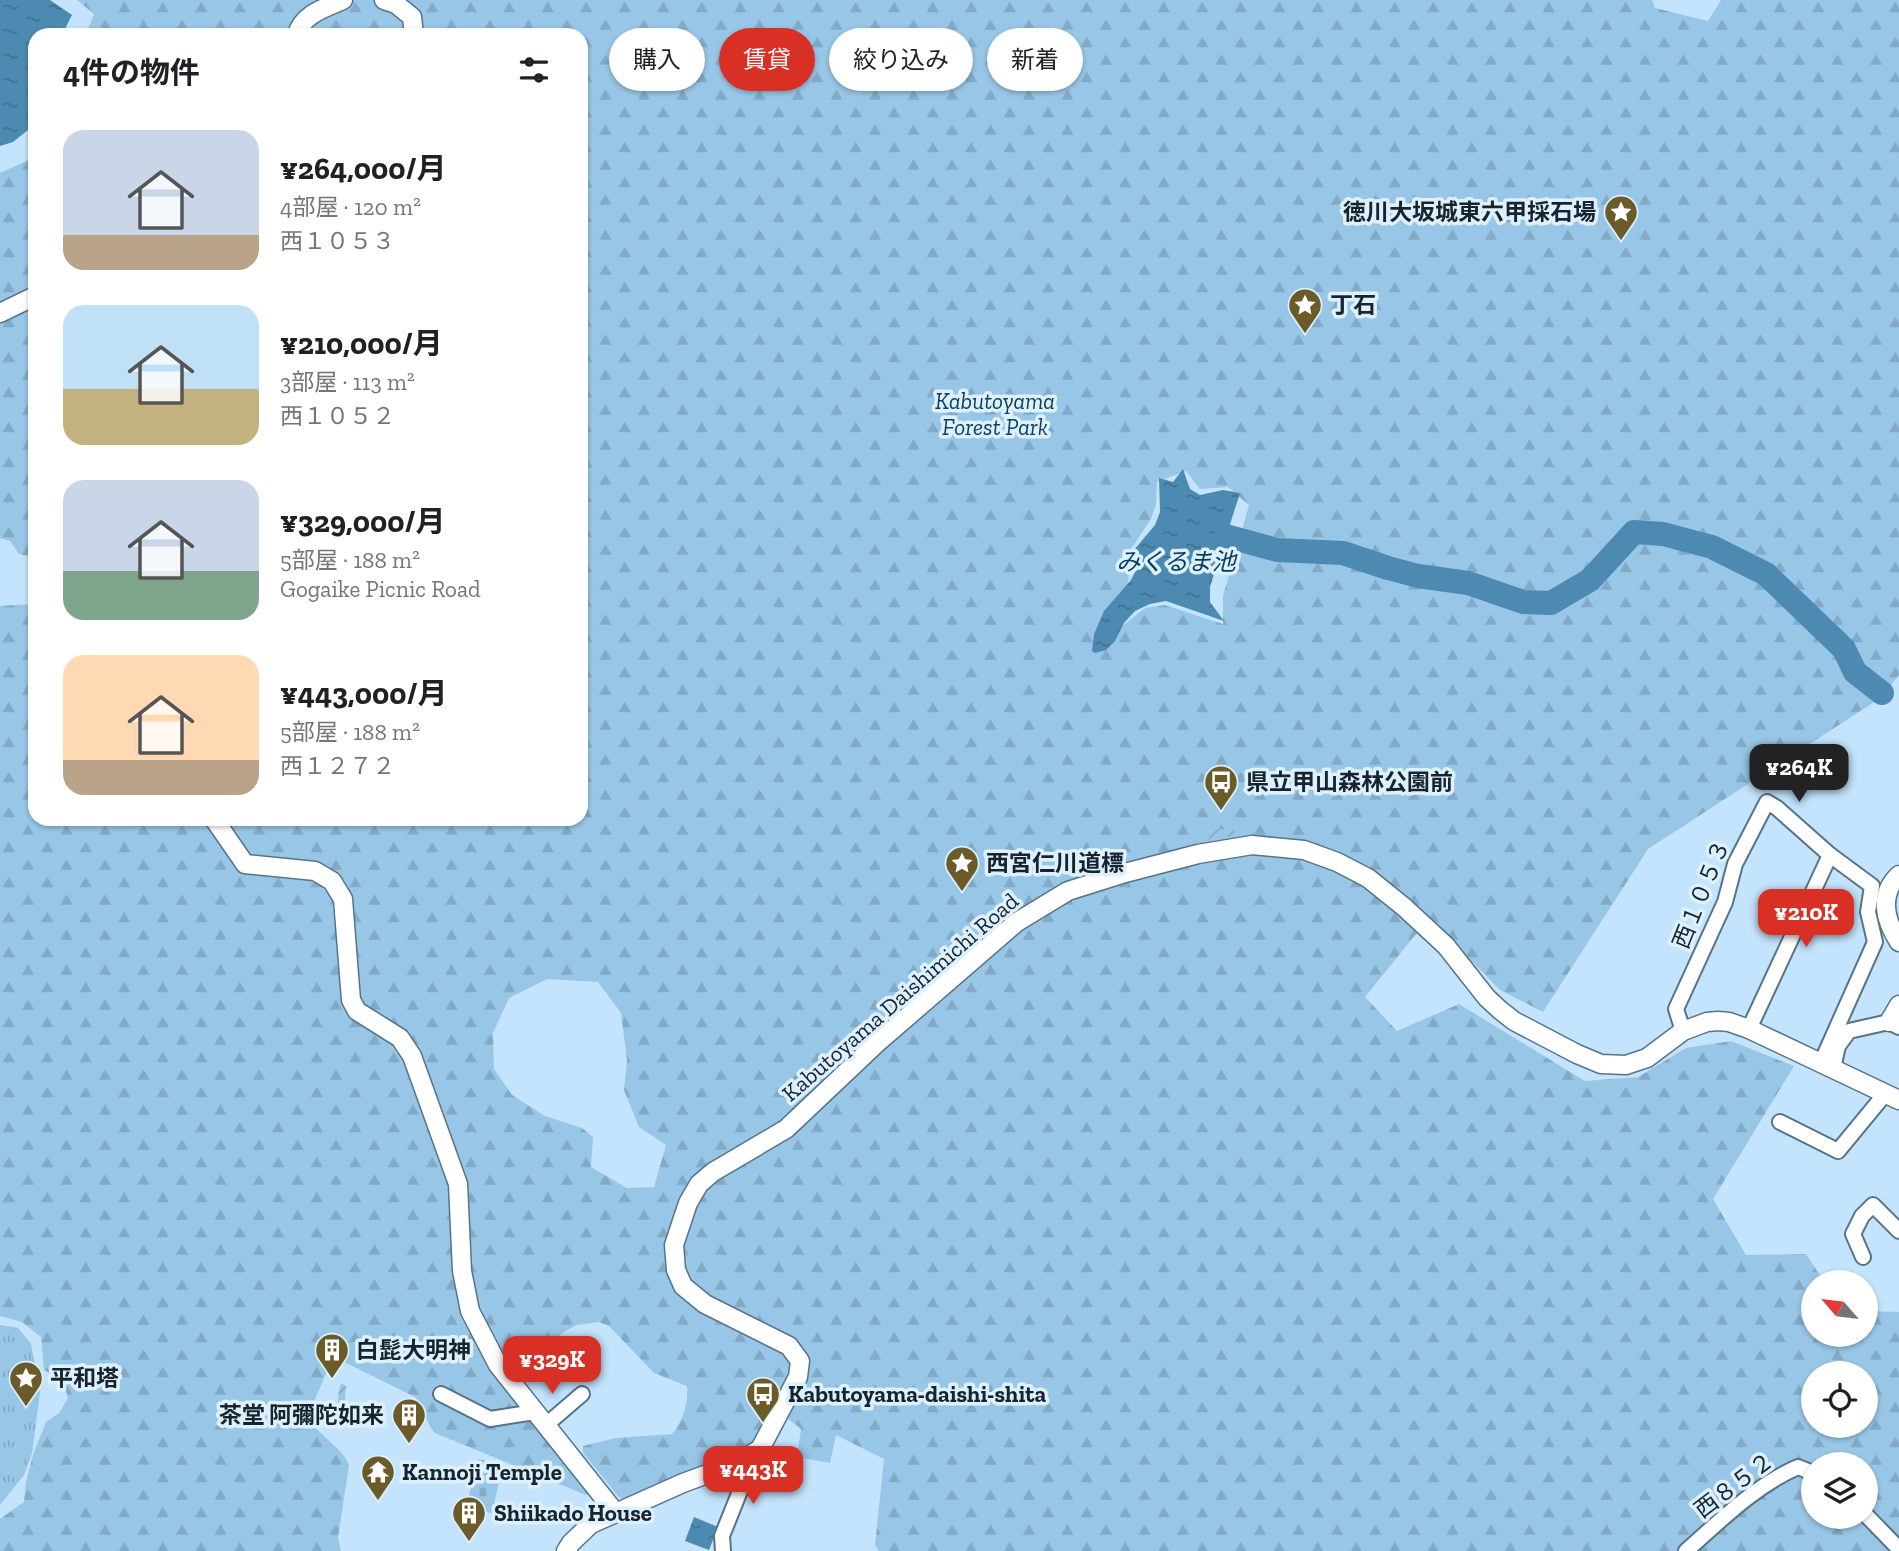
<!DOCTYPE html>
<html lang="ja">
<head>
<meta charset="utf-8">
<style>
	body { margin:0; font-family:"Zilla Slab","Noto Sans JP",serif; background:#f2f2f2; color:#202124; height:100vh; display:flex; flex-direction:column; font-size:26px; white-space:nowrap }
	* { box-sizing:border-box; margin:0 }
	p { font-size:23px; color:#757577 }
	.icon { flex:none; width:38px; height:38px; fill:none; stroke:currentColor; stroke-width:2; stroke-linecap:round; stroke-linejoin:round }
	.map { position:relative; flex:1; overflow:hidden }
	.sheet { position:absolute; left:28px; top:28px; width:560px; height:798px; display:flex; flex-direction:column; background:#fff; border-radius:21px; box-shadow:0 2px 5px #0004 }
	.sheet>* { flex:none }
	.guide { position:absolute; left:609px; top:28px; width:665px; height:63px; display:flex; gap:14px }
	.needle { width:46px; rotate:298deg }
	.controls { position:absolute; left:1801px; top:1270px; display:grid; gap:14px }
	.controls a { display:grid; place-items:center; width:77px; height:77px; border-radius:50%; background:#fff; box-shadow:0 2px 5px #0004; font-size:35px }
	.price { position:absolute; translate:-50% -60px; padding:0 16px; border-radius:14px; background:#d93025; color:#fff; font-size:23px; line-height:46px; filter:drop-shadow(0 2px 4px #0008) }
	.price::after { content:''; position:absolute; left:50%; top:42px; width:21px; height:16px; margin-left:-10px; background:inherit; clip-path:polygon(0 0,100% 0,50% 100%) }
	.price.current { background:#222; color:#fff }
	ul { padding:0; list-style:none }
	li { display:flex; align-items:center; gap:21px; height:175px; padding:0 35px }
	li span { display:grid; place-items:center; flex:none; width:196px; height:140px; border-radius:21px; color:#555 }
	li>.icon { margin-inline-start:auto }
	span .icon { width:84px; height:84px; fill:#fffc; stroke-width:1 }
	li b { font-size:30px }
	h2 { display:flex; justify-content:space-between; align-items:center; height:84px; padding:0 35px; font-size:30px }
	.chip { padding:0 24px; border-radius:32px; background:#fff; box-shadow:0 2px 5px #0004; font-size:24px; line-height:63px }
	.chip.current { background:#d93025; color:#fff }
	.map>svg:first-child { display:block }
	.grass { fill:url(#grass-tufts) }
	.forest { fill:url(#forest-firs); fill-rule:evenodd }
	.cemetery { fill:url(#cemetery-stones) }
	.garden { fill:url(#garden-furrows) }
	.water { fill:url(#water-ripples) }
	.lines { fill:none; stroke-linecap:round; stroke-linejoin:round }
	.river { stroke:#4d8ab1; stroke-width:24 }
	.minor-casing { stroke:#567489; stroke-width:18 }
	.tertiary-casing { stroke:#567489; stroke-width:21 }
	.minor { stroke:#fff; stroke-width:14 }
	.tertiary { stroke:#fff; stroke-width:18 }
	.labels { text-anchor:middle; stroke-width:7; stroke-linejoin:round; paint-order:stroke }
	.poi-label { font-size:23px; font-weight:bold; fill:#18242d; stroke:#dcf0fe; text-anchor:start }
	.park-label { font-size:23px; font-style:italic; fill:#0f405c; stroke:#dcf0fe }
	.street-label { font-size:23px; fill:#18242d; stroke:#dcf0fe }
	.water-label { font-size:24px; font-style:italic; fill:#073b56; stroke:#dcf0fe }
</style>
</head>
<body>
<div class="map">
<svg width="1899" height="1551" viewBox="0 0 1899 1551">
	<defs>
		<pattern id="grass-tufts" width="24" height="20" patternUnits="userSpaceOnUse" patternTransform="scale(1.75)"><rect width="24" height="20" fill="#98c6e6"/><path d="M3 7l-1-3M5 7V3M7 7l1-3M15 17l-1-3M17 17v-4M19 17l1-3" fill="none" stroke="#82aac6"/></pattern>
		<pattern id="forest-firs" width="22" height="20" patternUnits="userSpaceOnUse" patternTransform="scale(1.75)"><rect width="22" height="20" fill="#98c6e6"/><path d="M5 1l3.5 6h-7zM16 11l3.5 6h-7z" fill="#82aac6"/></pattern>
		<pattern id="cemetery-stones" width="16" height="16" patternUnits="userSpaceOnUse" patternTransform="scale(1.75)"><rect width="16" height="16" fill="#98c6e6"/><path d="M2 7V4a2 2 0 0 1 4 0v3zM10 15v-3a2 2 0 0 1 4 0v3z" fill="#82aac6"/></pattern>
		<pattern id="garden-furrows" width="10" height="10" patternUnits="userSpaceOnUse" patternTransform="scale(1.75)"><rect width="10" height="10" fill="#98c6e6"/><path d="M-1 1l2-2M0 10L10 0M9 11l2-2" fill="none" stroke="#82aac6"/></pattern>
		<pattern id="water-ripples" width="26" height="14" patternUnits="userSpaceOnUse" patternTransform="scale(1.75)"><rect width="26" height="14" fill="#4d8ab1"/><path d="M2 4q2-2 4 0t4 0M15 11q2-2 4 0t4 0" fill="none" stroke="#3f7190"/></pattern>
	</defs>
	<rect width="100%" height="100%" fill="#c3e4fc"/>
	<path class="grass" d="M 0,1325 L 18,1328 L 31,1344 L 40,1393 L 32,1453 L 24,1475 L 0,1505 Z"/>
	<g class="forest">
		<path d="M 77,0 L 1652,0 L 1655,8 L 1708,21 L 1721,0 L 1899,0 L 1899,675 L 1882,697 L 1648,849 L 1543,1012 L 1500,990 L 1429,918 L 1365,997 L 1397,1031 L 1459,1004 L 1585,1081 L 1638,1077 L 1686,1048 L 1731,1041 L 1794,1066 L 1713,1199 L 1746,1255 L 1806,1254 L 1825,1283 L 1813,1283 L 1813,1335 L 1866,1335 L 1866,1311 L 1899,1312 L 1899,1551 L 879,1551 L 875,1545 L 884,1459 L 836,1435 L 830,1463 L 797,1457 L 801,1429 L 769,1404 L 753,1444 L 741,1452 L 627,1501 L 619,1497 L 583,1453 L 583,1446 L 616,1438 L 672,1434 C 683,1422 689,1401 687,1386 L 654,1373 L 609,1326 L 599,1322 L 577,1325 L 562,1333 L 518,1389 L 589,1493 L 586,1495 L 435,1433 C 425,1422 425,1407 415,1397 L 340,1360 L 328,1369 L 308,1416 C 317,1436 341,1445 349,1465 L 338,1538 L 341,1551 L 0,1551 L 0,1519 L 24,1502 L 26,1482 L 33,1455 L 46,1422 L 59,1413 L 68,1398 L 63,1381 L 44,1370 L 41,1337 L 22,1322 L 0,1316 L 0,606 L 33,604 L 35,599 L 35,819 L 581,819 L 581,35 L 86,35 L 94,14 ZM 1186,471 L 1200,489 L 1228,487 L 1249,505 L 1223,596 L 1223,624 L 1165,605 L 1145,608 L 1111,635 L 1128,585 L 1131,549 L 1151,519 L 1156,504 L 1157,482 ZM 547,979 L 598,982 L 621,1013 L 627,1060 L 624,1090 L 639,1127 L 666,1145 L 654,1187 L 627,1188 L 591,1167 L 593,1137 L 582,1128 L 545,1116 L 512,1095 L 494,1069 L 493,1033 L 509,998 ZM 1813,1374 L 1866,1374 L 1866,1426 L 1813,1426 ZM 1813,1465 L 1866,1465 L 1866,1517 L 1813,1517 Z"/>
		<path d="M 35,157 L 35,558 L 19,554 L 10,541 L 0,538 L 0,173 Z"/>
	</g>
	<path class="cemetery" d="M 478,1459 L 503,1465 L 492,1513 L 466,1507 Z"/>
	<g class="garden">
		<path d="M 1230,828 L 1234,829 L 1236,835 L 1208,840 L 1210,834 L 1216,830 Z"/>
		<path d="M 341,1383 L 346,1386 L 345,1396 L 348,1423 L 343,1425 C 338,1413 336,1396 341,1383 Z"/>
	</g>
	<g class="water">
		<path d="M 0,0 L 50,0 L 72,15 L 62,35 L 35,35 L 35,114 L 33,126 L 13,142 L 0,146 Z"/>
		<path d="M 1183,469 L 1190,489 L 1200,495 L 1223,490 L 1240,493 L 1210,587 L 1210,602 L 1224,621 L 1166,601 L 1150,604 L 1135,611 L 1124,623 L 1115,641 L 1106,650 L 1095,653 L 1092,651 L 1094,634 L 1104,611 L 1131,580 L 1135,572 L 1134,550 L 1155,525 L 1160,512 L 1159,478 L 1173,482 Z"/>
		<path d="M 694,1517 L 718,1527 L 709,1550 L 685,1541 Z"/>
	</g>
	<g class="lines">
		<path class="river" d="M 1226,536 L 1277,550 L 1343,553 L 1388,568 L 1418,576 L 1468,583 L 1523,602 L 1551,603 L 1590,580 L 1634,532 L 1663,534 L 1712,547 L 1766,574 L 1844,649 L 1855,672 L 1882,693"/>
		<g class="minor-casing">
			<g id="minor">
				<path d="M 1749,1029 L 1830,855"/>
				<path d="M 1683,1031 L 1676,1009 L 1725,902 L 1735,864 L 1767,802 L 1777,808 L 1830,855 L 1872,886 L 1868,912 L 1875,942 L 1821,1063"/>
				<path d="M 1833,1068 L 1838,1046 L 1849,1031 L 1889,1022 L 1899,1027"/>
				<path d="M 1780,1122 L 1838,1151 L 1885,1094"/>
				<path d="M 1863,1257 L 1853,1234 L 1862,1216 L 1873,1205 L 1899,1231"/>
				<path d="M 441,1394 L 490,1419 L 535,1412"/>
				<path d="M 546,1425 L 582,1394"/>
				<path d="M 1866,1515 L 1899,1549"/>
				<path d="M 723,1551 L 722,1536 L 740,1491 L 737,1463"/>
				<path d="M 1686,1551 C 1720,1521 1756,1485 1798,1467 L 1813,1473"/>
			</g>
		</g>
		<g class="tertiary-casing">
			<g id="tertiary">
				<path d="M 384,0 L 396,4 L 412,17 L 414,35"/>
				<path d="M 297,35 C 302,14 325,8 343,0"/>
				<path d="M 0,313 L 35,296"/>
				<path d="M 214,819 L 245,864 L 315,871 L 332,881 L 343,899 L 351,1000 L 357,1011 L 400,1038 L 412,1056 L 458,1184 L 462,1271 L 470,1311 L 498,1365 L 615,1512"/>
				<path d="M 1899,875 C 1878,895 1885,920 1899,942"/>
				<path d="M 1889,1022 L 1899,1005"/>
				<path d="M 566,1551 L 571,1543 L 591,1524 L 683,1483 L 737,1463 L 760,1449 L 798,1377 L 800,1361 L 789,1346 L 705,1304 L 683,1286 L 676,1270 L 674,1245 L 688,1203 L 699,1184 L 713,1172 L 786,1129 L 877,1043 L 1017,922 L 1068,891 L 1125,873 L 1198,854 L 1252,845 L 1304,850 L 1337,862 L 1368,878 L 1404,907 L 1446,946 L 1487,998 L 1500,1010 L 1514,1021 L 1577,1054 L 1601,1064 L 1626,1065 L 1647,1058 L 1683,1031 L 1707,1022 L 1718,1021 L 1729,1022 L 1749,1029 L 1899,1100"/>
			</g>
		</g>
		<use href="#minor" class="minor"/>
		<use href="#tertiary" class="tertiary"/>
	</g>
	<defs>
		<g id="sight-pin" transform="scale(1.75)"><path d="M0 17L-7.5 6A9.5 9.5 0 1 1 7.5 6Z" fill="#6a5b28" stroke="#dcf0fe"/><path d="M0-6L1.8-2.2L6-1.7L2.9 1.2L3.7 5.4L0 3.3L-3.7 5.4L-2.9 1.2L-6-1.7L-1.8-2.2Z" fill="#fff"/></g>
		<g id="bus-pin" transform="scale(1.75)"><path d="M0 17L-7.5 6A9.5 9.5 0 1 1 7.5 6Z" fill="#6a5b28" stroke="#dcf0fe"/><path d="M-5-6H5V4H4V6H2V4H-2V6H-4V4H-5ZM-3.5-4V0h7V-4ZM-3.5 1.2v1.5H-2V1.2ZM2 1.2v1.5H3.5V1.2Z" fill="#fff"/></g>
		<g id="building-pin" transform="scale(1.75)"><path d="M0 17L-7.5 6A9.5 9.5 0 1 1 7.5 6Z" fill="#6a5b28" stroke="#dcf0fe"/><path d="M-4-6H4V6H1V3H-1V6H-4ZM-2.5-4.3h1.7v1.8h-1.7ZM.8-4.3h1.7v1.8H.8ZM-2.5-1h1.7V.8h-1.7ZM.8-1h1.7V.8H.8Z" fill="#fff"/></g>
		<g id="temple-pin" transform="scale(1.75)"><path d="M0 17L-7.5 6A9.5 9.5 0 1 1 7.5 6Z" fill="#6a5b28" stroke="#dcf0fe"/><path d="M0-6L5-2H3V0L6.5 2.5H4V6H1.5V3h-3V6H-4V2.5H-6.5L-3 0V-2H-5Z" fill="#fff"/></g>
	</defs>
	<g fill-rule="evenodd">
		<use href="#sight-pin" x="1621" y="212"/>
		<use href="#sight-pin" x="1305" y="305"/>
		<use href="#bus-pin" x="1221" y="782"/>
		<use href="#sight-pin" x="962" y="863"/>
		<use href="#building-pin" x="332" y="1350"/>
		<use href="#sight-pin" x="26" y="1378"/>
		<use href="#bus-pin" x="763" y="1394"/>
		<use href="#building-pin" x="409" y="1415"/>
		<use href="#temple-pin" x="378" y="1472"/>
		<use href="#building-pin" x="469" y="1513"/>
	</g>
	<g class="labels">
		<g class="poi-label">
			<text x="1596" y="220" text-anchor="end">徳川大坂城東六甲採石場</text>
			<text x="1330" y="313">丁石</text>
			<text x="1246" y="790">県立甲山森林公園前</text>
			<text x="986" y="871">西宮仁川道標</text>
			<text x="356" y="1358">白髭大明神</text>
			<text x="50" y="1386">平和塔</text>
			<text x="788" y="1402">Kabutoyama-daishi-shita</text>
			<text x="384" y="1423" text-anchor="end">茶堂 阿彌陀如来</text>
			<text x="402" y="1480">Kannoji Temple</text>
			<text x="494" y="1521">Shiikado House</text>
		</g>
		<g class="park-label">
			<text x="995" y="409">Kabutoyama<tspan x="995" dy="26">Forest Park</tspan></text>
		</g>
		<g class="street-label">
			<text transform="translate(1701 894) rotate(-68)" y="8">西１０５３</text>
			<text transform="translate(900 997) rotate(-41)" y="8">Kabutoyama Daishimichi Road</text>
			<text transform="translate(1734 1485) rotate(-37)" y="8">西８５２</text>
		</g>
		<g class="water-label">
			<text x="1176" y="570">みくるま池</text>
		</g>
	</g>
</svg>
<div class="controls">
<a><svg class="needle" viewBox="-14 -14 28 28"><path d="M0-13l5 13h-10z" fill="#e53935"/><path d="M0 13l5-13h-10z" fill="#757577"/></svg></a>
<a><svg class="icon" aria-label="locate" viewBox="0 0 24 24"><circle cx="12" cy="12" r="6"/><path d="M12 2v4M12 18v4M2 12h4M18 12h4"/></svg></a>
<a><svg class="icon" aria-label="layers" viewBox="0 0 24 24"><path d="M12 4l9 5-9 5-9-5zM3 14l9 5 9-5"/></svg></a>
</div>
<b class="price current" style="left:1799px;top:804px">¥264K</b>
<b class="price" style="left:1806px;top:949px">¥210K</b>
<b class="price" style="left:552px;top:1396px">¥329K</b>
<b class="price" style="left:753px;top:1506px">¥443K</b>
<div class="guide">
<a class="chip">購入</a>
<a class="chip current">賃貸</a>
<a class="chip">絞り込み</a>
<a class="chip">新着</a>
</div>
<section class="sheet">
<h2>4件の物件<svg class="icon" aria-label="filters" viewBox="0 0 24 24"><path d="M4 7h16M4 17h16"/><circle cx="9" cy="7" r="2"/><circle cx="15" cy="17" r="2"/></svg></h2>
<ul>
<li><span style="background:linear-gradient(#c9d6e8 75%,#b9a48a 0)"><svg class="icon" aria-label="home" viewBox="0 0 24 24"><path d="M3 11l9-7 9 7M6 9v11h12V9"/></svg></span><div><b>¥264,000/月</b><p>4部屋 · 120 m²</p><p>西１０５３</p></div></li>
<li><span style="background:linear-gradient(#bfe0f5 60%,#c2b280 0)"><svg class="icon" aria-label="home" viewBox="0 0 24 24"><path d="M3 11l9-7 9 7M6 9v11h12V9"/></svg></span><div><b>¥210,000/月</b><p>3部屋 · 113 m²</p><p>西１０５２</p></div></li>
<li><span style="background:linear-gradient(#c9d6e8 65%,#7fa58c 0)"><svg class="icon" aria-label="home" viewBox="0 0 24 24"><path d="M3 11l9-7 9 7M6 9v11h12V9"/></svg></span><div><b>¥329,000/月</b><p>5部屋 · 188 m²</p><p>Gogaike Picnic Road</p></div></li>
<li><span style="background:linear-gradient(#ffd9b3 75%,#b9a48a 0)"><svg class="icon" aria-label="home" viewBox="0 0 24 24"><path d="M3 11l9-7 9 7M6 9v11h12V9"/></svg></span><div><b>¥443,000/月</b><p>5部屋 · 188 m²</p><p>西１２７２</p></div></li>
</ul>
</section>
</div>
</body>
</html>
